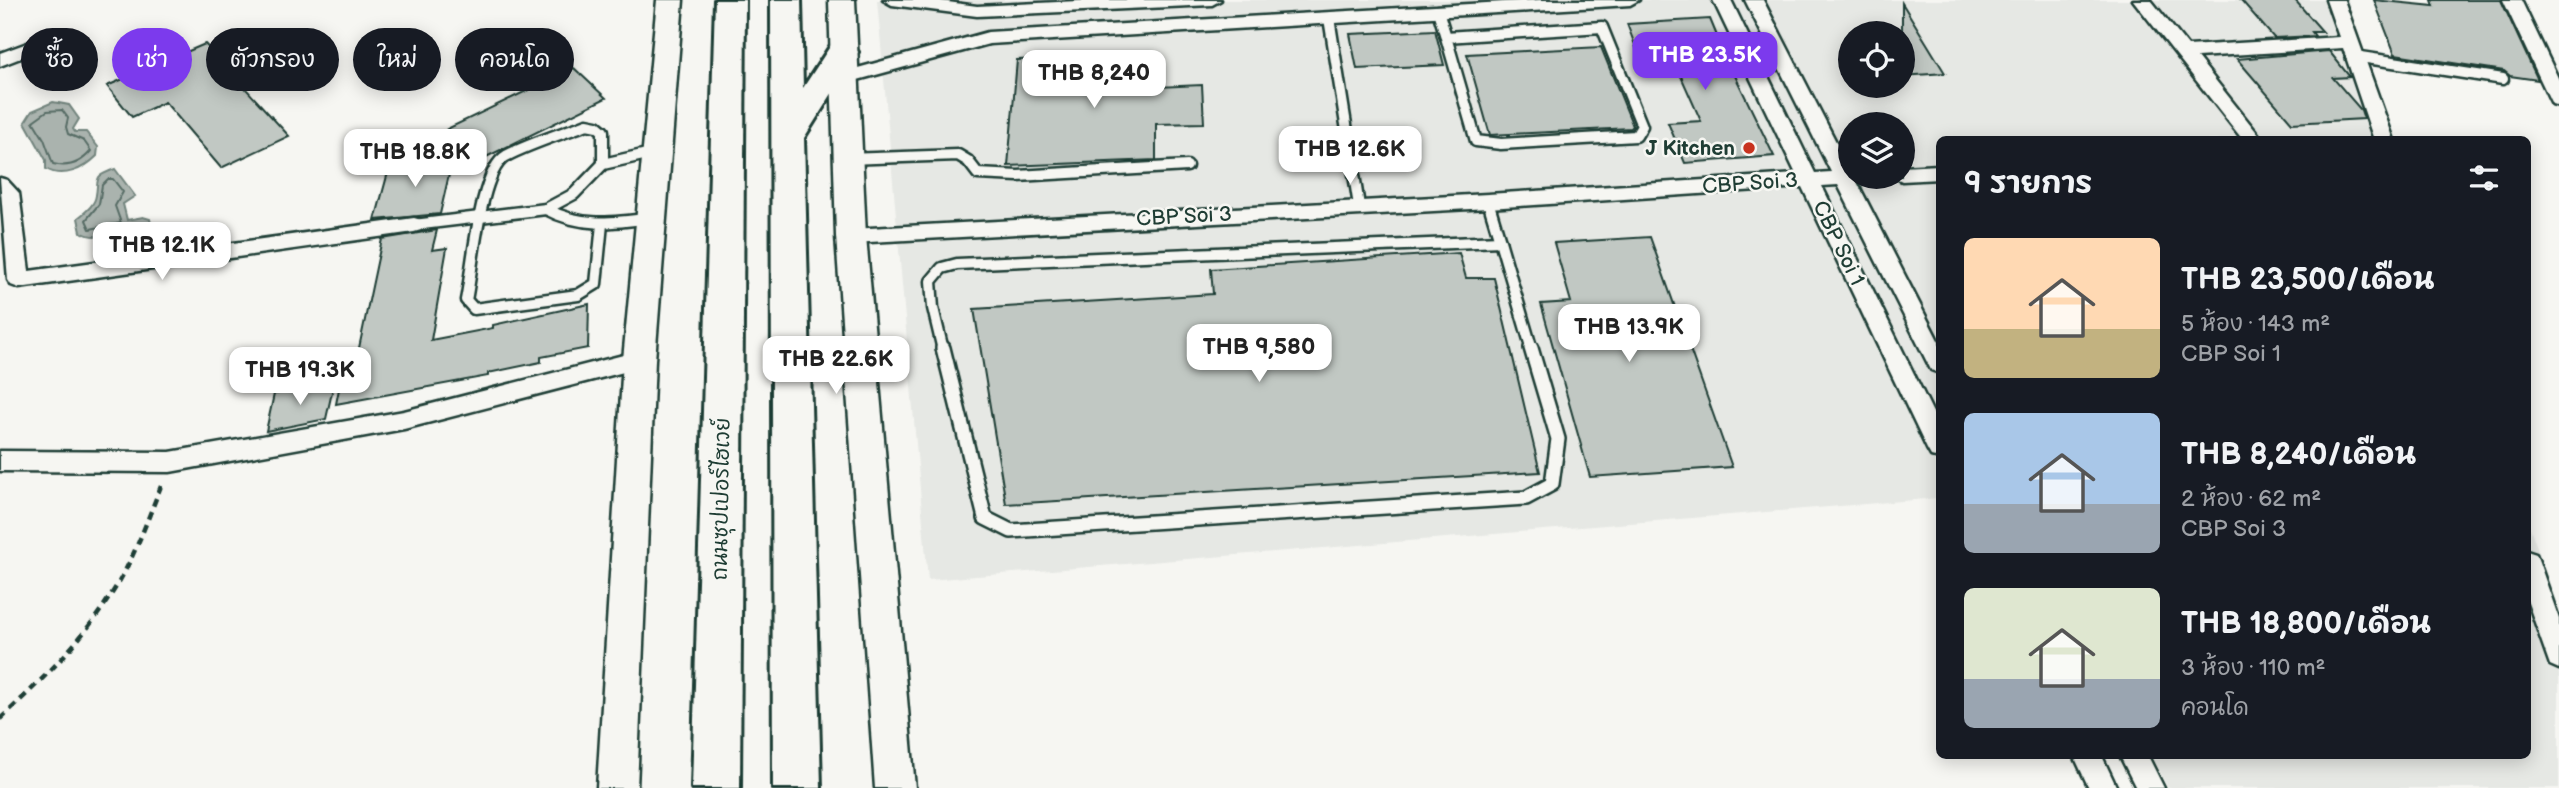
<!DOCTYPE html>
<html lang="th">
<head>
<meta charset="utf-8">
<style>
	body { margin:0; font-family:"Balsamiq Sans","Playpen Sans Thai",sans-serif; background:#242831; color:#f1f3f6; height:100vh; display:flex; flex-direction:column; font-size:26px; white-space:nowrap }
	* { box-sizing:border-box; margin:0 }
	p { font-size:23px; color:#9ea1a6 }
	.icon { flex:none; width:38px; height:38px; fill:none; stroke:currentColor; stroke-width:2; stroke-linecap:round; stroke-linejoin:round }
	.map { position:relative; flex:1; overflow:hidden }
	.side { position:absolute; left:1936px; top:136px; width:595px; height:623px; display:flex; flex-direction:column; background:#171b24; border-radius:10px; box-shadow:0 4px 18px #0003 }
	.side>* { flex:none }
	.guide { position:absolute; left:21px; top:28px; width:665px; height:63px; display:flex; gap:14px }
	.buttons { position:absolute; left:1838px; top:21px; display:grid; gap:14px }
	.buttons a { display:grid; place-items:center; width:77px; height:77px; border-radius:50%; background:#171b24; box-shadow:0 4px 18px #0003; font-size:35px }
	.price { position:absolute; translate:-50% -60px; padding:0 16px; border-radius:14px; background:#fff; color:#222; font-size:23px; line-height:46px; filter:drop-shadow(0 2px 4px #0008) }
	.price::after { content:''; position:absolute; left:50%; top:42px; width:21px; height:16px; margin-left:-10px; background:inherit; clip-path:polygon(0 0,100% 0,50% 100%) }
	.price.current { background:#7c3aed; color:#fff }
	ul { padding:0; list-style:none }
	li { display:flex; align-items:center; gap:21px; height:175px; padding:0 28px }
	li span { display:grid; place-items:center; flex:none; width:196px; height:140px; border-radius:10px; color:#555 }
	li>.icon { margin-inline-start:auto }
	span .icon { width:84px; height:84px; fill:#fffc; stroke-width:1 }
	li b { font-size:30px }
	h2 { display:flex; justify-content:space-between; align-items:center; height:84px; padding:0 28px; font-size:30px }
	.tag { padding:0 24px; border-radius:32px; background:#171b24; box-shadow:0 4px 18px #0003; font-size:24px; line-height:63px }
	.tag.current { background:#7c3aed; color:#fff }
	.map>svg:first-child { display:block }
	.built { fill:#e6e8e4; fill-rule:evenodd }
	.water { fill:#aab3ae; stroke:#72847d; stroke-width:2 }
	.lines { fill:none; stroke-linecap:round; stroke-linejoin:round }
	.shore { stroke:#576c65; stroke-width:2 }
	.building { fill:#c1c8c3; stroke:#1f3d34; stroke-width:2 }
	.lane-far1-casing { stroke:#1f3d34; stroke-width:15 }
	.lane-casing { stroke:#1f3d34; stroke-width:18 }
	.street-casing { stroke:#1f3d34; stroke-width:5 }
	.secondary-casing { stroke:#1f3d34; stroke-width:5 }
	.highway-casing { stroke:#1f3d34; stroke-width:6 }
	.path { stroke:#1f3d34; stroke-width:4.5; stroke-dasharray:8 6; stroke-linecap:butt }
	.lane-far1 { stroke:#f6f6f2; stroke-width:10 }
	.lane { stroke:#f6f6f2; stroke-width:13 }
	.street { fill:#f6f6f2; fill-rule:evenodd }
	.secondary { fill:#f6f6f2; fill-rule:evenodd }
	.highway { fill:#f6f6f2; fill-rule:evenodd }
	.poi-dot { fill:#c8321e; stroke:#f6f6f2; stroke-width:2.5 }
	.labels { text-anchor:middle; stroke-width:5; stroke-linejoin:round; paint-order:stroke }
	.poi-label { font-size:21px; font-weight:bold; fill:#1f3d34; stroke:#f6f6f2; text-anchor:end }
	.street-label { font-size:21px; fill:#1f3d34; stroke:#f6f6f2 }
</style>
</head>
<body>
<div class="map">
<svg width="2559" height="788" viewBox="0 0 2559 788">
	<rect width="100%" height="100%" fill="#f6f6f2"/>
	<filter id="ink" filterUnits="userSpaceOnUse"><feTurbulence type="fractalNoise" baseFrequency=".0143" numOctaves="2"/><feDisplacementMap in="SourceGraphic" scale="14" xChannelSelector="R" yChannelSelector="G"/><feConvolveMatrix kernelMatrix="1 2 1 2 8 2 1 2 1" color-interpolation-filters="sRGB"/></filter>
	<g filter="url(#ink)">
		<g class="built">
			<path d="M 877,0 L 2348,0 L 2393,140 L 1939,140 L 1939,498 L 928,580 ZM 1850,33 L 1902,33 L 1902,86 L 1850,86 ZM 1850,124 L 1902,124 L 1902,177 L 1850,177 Z"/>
			<path d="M 2527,519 L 2559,610 L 2559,788 L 2168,788 L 2151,756 L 2527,756 Z"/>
		</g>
		<g class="water">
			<path d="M 53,102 L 69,105 L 79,119 L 73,129 L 75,132 L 86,132 L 98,147 L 97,156 C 84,169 63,179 46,169 L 46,160 L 25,122 L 32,111 Z"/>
			<path d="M 115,169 L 135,196 L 123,204 L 127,220 L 143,217 L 150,219 L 151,224 C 143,236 132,244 118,239 L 113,231 C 102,236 93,239 81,232 L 78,218 C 85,212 95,205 96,195 C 99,177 93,177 115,169 Z"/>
		</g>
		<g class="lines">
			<g class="shore">
				<path d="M 62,110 L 68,118 L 66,127 L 68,134 L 84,141 L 91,151 C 81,163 68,168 53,164 L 44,139 L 33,121 L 47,111 Z"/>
				<path d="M 108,179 L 113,179 L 123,192 L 115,206 L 121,223 L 90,229 L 86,220 L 99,204 L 102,185 Z"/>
			</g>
		</g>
		<g class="building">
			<path d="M 2241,0 L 2295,0 L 2323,32 L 2312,32 L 2315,36 L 2274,38 Z"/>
			<path d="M 2374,0 L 2434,6 L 2432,0 L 2501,0 L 2538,80 L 2510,76 L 2504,71 L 2395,54 Z"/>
			<path d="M 1902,3 L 1945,73 L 1902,76 Z"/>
			<path d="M 1710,19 L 1724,53 L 1774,156 L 1685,163 L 1668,123 L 1701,121 L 1672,56 L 1640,58 L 1627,24 Z"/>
			<path d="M 1435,30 L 1444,65 L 1357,69 L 1350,34 Z"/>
			<path d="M 205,44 L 289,136 L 221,168 L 165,102 L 132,117 L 107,86 Z"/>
			<path d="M 1601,47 L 1633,126 L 1631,128 L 1490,135 L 1467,54 Z"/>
			<path d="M 2329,51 L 2350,77 L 2333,78 L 2361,110 L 2364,119 L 2292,123 L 2237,59 Z"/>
			<path d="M 1157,55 L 1157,87 L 1202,85 L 1204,123 L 1156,124 L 1156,160 L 1008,166 L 1017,60 Z"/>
			<path d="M 574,68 L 606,98 L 478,161 L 447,129 Z"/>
			<path d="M 453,157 L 440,214 L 375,220 L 390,165 Z"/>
			<path d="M 437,230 L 432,250 L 447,248 L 431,340 L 493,328 L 493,325 L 589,304 L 588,348 L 541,357 L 541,362 L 488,373 L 488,376 L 336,404 L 343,369 L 355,367 L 382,239 Z"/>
			<path d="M 1650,237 L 1732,467 L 1590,477 L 1541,304 L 1571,302 L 1554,243 Z"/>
			<path d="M 1459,253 L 1466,278 L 1494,278 L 1540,472 L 1006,504 L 974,309 L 1213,294 L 1211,269 Z"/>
			<path d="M 334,383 L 326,419 L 266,431 L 274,394 Z"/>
		</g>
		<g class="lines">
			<g class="lane-far1-casing">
				<g id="lane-far1">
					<path d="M 1438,11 L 1446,37"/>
					<path d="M 1329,18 L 1359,206"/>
					<path d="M 1602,27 L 1642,126 L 1636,136 L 1501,144 L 1476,141 L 1446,37 Z"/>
					<path d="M 2354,56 L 2503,79"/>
					<path d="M 847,159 L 958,155 L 968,161 L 978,174 L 1018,176 L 1187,166"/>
					<path d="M 1488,201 L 1500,241"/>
					<path d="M 652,218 C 614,223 581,228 546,209 L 574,194 L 603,164 L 656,152"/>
					<path d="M 602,224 L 596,284 L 578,295 L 474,309 L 466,300 C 473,268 479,171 506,156 C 531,143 561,134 587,124 L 597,126 L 603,131 L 603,164"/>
					<path d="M 414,225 L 546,209"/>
					<path d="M 1500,241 L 1532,350"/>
					<path d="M 943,350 L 933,308 L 931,281 L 942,268 L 957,264 L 1500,241"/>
				</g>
			</g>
			<g class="lane-casing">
				<path id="lane" d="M 943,348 L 985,518 L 1011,531 L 1526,498 L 1552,484 L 1558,439 L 1531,348"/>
			</g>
			<g class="street-casing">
				<g id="street">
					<path d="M 883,0 L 933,0 L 977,6 L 1098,0 L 1221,0 L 1212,5 L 977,16 L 892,5 Z"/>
					<path d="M 1539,0 L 1639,0 L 1630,5 L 989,44 L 843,84 L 834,78 L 836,74 L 988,32 Z"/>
					<path d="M 1713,0 L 1731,0 L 1815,173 L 1831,172 L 1745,0 L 1763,0 L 1850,169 L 1850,177 L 1862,177 L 1857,182 L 1939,342 L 1939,373 L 1931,370 L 1928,364 L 1838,185 L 1822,186 L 1939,425 L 1939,458 L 1931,456 L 1927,449 L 1802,187 L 1488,208 L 851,243 L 844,241 L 841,236 L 844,231 L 851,229 L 1488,194 L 1796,174 Z"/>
					<path d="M 2133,0 L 2151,0 L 2188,46 L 2339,37 L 2326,0 L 2344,0 L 2394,140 L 2374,140 L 2343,48 L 2197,57 L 2263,140 L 2243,140 Z"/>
					<path d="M 2503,0 L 2521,0 L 2559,80 L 2559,106 L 2552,104 L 2550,100 Z"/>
					<path d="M 38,39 L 47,45 L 44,49 L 0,66 L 0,53 Z"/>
					<path d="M 1939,165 L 1939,179 L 1902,181 L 1894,177 L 1902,177 L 1902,167 Z"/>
					<path d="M 0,178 L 7,180 L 19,193 L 29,271 L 414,218 L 421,220 L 424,225 L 421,230 L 414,232 L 19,288 L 11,285 L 8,280 Z"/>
					<path d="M 639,351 L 647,354 L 650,360 L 647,366 L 404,429 L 170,472 L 0,471 L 0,451 L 170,452 L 404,411 Z"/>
					<path d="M 2527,551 L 2536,554 L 2539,562 L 2559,619 L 2559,669 L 2550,665 L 2527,600 Z"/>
					<path d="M 2074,756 L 2102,756 L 2117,788 L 2089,788 Z"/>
					<path d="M 2120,756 L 2148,756 L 2164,788 L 2136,788 Z"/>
				</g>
			</g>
			<g class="secondary-casing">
				<g id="secondary">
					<path d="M 657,0 L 683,0 L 655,360 L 637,788 L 597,788 L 623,360 Z"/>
					<path d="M 829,0 L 855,0 L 866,236 L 915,788 L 875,788 L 836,236 Z"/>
				</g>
			</g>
			<g class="highway-casing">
				<g id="highway">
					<path d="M 715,0 L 745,0 L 740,788 L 692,788 Z"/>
					<path d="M 771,0 L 801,0 L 803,88 L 831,45 L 842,42 L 853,45 L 858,52 L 804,138 L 821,788 L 773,788 Z"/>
				</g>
			</g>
			<path class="path" d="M 0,719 C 45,678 89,634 120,580 C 137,550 148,518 161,486"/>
			<use href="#lane-far1" class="lane-far1"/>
			<use href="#lane" class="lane"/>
			<use href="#street" class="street"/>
			<use href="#secondary" class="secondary"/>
			<use href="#highway" class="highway"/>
		</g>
	</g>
	<circle class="poi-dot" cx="1749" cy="148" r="7"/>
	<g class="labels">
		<g class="poi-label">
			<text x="1735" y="155">J Kitchen</text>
		</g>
		<g class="street-label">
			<text transform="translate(1750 183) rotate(-4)" y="7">CBP Soi 3</text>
			<text transform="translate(1184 216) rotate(-3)" y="7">CBP Soi 3</text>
			<text transform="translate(1839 243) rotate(64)" y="7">CBP Soi 1</text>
			<text transform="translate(721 499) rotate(-89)" y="7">ถนนซุปเปอร์ไฮเวย์</text>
		</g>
	</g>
</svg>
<div class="buttons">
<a><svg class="icon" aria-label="locate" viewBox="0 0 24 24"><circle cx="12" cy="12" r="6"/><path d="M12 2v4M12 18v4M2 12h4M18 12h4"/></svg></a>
<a><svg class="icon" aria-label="layers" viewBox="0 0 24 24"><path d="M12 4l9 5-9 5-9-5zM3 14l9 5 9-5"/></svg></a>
</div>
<b class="price current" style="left:1705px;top:92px">THB 23.5K</b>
<b class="price" style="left:1094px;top:110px">THB 8,240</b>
<b class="price" style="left:1350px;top:186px">THB 12.6K</b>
<b class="price" style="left:415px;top:189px">THB 18.8K</b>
<b class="price" style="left:162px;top:282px">THB 12.1K</b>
<b class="price" style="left:1629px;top:364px">THB 13.9K</b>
<b class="price" style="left:1259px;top:384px">THB 9,580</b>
<b class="price" style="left:836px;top:396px">THB 22.6K</b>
<b class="price" style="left:300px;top:407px">THB 19.3K</b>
<div class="guide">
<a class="tag">ซื้อ</a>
<a class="tag current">เช่า</a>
<a class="tag">ตัวกรอง</a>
<a class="tag">ใหม่</a>
<a class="tag">คอนโด</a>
</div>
<section class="side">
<h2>9 รายการ<svg class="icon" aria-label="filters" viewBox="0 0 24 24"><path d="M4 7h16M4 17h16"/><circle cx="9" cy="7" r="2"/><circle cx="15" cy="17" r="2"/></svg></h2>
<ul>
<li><span style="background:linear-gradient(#ffd9b3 65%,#c2b280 0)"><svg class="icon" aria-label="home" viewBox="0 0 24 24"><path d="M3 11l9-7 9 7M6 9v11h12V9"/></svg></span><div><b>THB 23,500/เดือน</b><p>5 ห้อง · 143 m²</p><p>CBP Soi 1</p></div></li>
<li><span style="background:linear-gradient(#a9c7e8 65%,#9aa5b1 0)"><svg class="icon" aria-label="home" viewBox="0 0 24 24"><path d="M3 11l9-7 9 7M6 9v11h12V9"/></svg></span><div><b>THB 8,240/เดือน</b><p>2 ห้อง · 62 m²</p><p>CBP Soi 3</p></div></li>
<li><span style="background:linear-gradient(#dfe7d0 65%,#9aa5b1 0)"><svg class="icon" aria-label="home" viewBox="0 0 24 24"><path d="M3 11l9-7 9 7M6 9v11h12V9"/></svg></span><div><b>THB 18,800/เดือน</b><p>3 ห้อง · 110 m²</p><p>คอนโด</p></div></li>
</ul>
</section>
</div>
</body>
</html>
